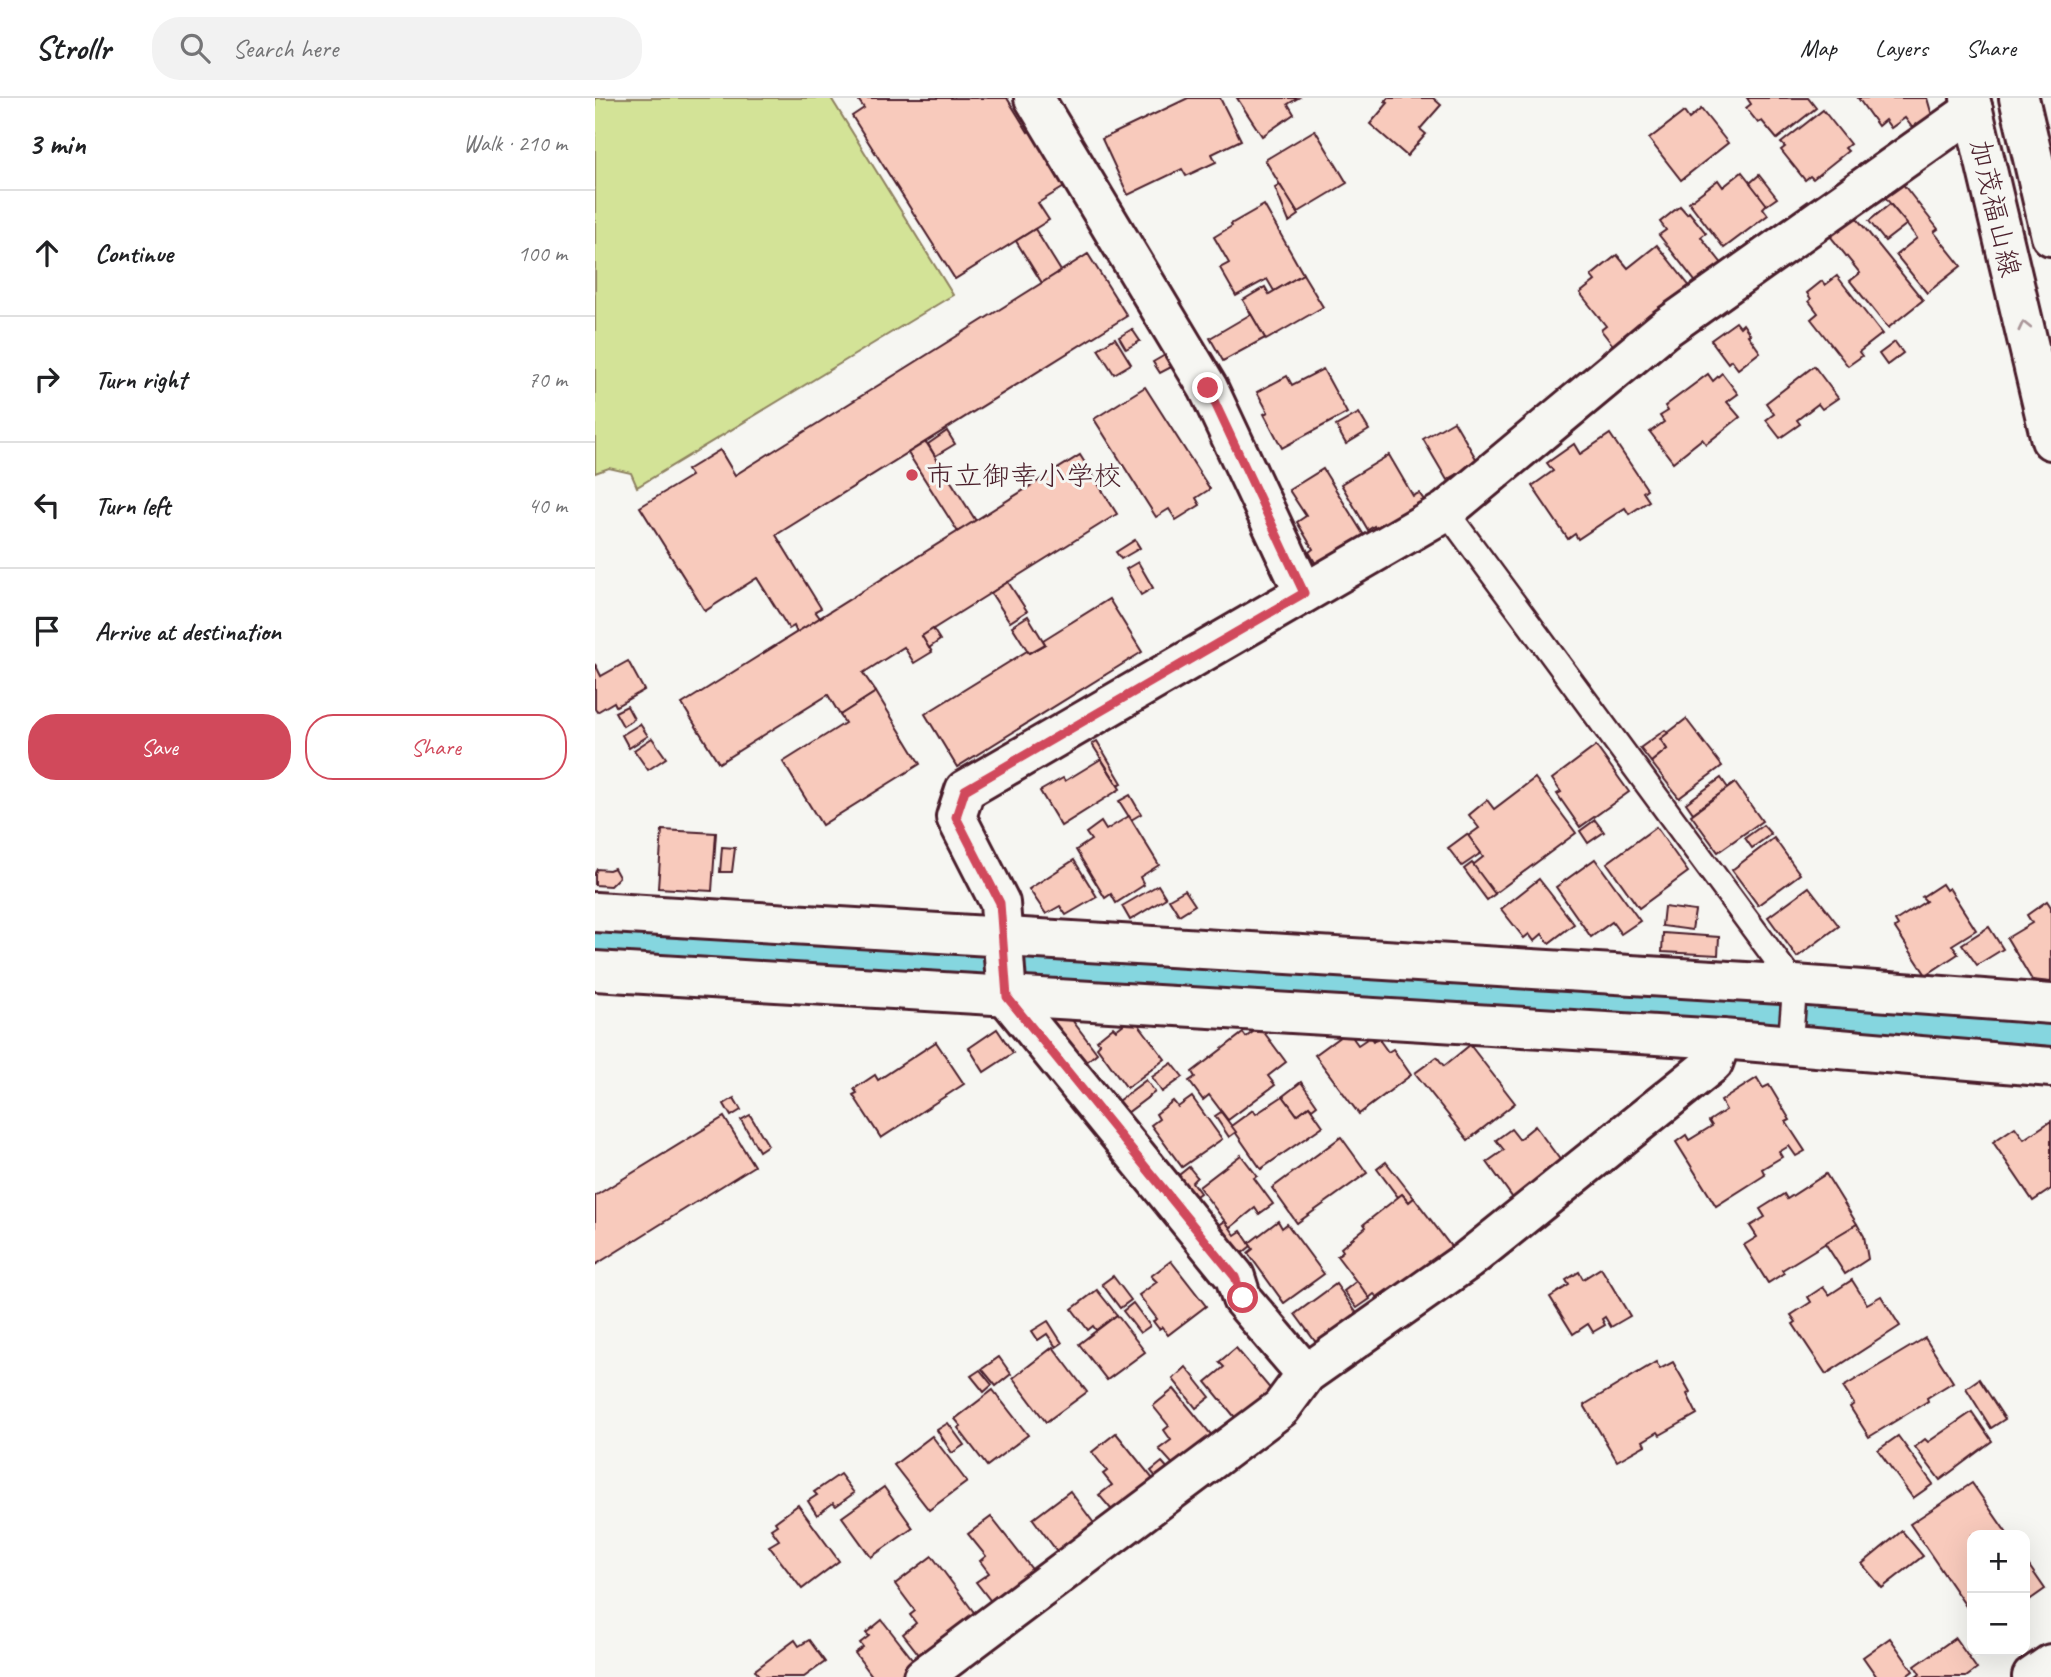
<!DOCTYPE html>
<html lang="en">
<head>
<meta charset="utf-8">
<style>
  :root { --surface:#fff; --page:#f2f2f2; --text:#202124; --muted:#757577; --line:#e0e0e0; --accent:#d1495b }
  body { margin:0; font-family:Caveat,"Klee One",sans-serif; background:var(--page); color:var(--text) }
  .controls { position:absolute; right:21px; bottom:21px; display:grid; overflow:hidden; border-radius:14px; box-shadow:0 7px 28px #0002 }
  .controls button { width:63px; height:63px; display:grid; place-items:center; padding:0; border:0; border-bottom:2px solid var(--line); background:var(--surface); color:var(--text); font:35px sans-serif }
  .stop { position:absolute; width:21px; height:21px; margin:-16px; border:5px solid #d1495b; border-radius:50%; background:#fff }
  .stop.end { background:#d1495b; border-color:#fff; box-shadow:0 2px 7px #0008 }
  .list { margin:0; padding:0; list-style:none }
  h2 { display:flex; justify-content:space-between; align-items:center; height:91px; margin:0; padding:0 28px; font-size:30px }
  h2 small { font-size:23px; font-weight:400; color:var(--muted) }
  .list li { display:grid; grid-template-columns:46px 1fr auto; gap:21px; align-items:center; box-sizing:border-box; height:126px; padding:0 28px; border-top:2px solid var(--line) }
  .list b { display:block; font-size:26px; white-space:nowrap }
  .list em { font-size:23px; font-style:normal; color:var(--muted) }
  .actions { display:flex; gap:14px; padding:21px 28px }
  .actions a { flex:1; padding:16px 0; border:2px solid var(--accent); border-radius:28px; text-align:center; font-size:24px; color:var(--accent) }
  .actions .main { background:var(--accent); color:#fff }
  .icon { flex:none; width:38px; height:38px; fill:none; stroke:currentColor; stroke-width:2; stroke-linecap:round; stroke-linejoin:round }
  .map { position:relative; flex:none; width:1456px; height:1579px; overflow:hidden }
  header { display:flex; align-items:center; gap:42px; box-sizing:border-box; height:98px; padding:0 35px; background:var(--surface); border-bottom:2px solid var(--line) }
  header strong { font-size:33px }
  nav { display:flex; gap:38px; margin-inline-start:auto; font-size:24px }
  .search { width:490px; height:63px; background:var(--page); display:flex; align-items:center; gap:18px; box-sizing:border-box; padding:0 24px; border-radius:28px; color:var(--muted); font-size:26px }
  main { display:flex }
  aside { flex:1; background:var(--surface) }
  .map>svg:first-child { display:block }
  .green { fill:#d3e397; stroke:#8e8161; stroke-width:2 }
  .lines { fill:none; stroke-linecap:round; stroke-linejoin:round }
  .river { stroke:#85d6df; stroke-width:70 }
  .building { fill:#f8cabc; stroke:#4a1f2b; stroke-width:2 }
  .service-casing { stroke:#4a1f2b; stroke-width:28 }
  .minor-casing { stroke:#4a1f2b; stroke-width:44 }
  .secondary-casing { stroke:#4a1f2b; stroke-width:44 }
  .service { stroke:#f6f6f2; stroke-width:23 }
  .minor { stroke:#f6f6f2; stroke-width:38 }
  .secondary { stroke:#f6f6f2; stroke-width:38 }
  .oneway { stroke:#a99598 }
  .route { stroke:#d1495b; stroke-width:9 }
  .poi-dot { fill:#d1495b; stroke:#f6f6f2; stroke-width:2.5 }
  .labels { text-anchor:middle; stroke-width:6; stroke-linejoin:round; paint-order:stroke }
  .street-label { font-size:28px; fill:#4a1f2b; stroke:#f6f6f2 }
  .poi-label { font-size:28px; fill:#4a1f2b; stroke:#f6f6f2; text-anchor:start }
</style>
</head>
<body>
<header>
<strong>Strollr</strong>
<div class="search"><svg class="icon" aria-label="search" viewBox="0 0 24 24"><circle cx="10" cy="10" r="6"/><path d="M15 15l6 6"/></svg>Search here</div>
<nav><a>Map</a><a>Layers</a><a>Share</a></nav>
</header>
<main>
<aside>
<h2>3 min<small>Walk · 210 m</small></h2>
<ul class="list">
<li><svg class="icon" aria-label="ahead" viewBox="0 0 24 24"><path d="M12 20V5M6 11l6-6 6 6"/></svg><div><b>Continue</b></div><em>100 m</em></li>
<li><svg class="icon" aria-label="right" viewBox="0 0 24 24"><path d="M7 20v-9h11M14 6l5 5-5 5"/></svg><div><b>Turn right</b></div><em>70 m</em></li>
<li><svg class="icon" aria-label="left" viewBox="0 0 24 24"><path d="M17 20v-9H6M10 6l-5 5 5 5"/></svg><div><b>Turn left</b></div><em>40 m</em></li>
<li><svg class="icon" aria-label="arrive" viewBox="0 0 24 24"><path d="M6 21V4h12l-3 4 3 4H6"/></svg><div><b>Arrive at destination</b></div></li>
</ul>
<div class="actions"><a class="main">Save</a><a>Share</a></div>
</aside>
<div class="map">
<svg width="1456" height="1579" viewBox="0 0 1456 1579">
  <rect width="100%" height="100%" fill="#f6f6f2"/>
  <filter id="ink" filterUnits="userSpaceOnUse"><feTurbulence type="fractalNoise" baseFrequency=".0143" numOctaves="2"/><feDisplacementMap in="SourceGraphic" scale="14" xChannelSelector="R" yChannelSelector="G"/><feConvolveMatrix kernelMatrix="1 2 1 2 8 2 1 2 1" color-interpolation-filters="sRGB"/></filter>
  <g filter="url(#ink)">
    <polygon class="green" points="0,0 236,0 358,197 42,389 36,375 14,370 0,375"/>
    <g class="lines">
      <polyline class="river" points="0,838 373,861 1456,939"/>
    </g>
    <g class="building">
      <polygon points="262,0 412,0 433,34 441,29 476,85 443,105 454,122 360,181 257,18 269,10"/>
      <polygon points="593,0 625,0 646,42 617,56 621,64 591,78 587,71 533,97 507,41"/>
      <polygon points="642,0 703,0 693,6 699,16 667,38"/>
      <polygon points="793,0 838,0 846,7 825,31 831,36 812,58 775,26 793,5 790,3"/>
      <polygon points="1152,0 1213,0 1221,10 1182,41 1167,23 1163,25 1151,10 1156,6"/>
      <polygon points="1263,0 1332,0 1342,35 1319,32 1310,20 1296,30 1290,22 1283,28"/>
      <polygon points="1106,11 1133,45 1086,82 1054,41 1089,14 1094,21"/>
      <polygon points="1228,12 1255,46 1250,50 1253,53 1218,81 1215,78 1210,82 1186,52 1190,49 1186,45"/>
      <polygon points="720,32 752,85 702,115 670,62"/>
      <polygon points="1147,74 1172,106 1168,110 1173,117 1129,150 1094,104 1123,82 1128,89"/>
      <polygon points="1164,77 1182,100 1172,107 1155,85"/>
      <polygon points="1307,85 1343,131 1339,134 1366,168 1332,195 1301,157 1322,140 1290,99"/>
      <polygon points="685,87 704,117 694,124 680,90"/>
      <polygon points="1295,106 1312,126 1290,143 1274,123"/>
      <polygon points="669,107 708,176 679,193 672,181 641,198 625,170 634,165 619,139 637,128 636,126"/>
      <polygon points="1085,108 1092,116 1094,114 1111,135 1106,139 1132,172 1107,192 1064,137 1071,132 1065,124"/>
      <polygon points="1260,118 1328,202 1293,230 1255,183 1265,175 1235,138"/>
      <polygon points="440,131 466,173 447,185 421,143"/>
      <polygon points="1062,147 1100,195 1024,255 1006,232 1011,228 985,195 1000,183 996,178 1022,157 1033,170"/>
      <polygon points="493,156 532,218 181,437 226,510 220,513 225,520 202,535 199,528 194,531 162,480 110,513 45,409 96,378 92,372 125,352 140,377"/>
      <polygon points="708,176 728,209 671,242 648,202 670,189 674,196"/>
      <polygon points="1242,178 1287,236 1264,254 1267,258 1253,268 1216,221 1223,215 1214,203 1216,201 1212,195 1227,183 1230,187"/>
      <polygon points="656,216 670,240 628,263 615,240"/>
      <polygon points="1141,224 1145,229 1148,226 1155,236 1153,237 1165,254 1143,271 1136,262 1133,265 1116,242"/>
      <polygon points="537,231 545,243 531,251 524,239"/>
      <polygon points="520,240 536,266 519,276 503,251"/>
      <polygon points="1300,244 1308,255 1292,267 1284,256"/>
      <polygon points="577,253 584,265 565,275 558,264"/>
      <polygon points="1219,268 1243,300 1227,311 1223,306 1202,322 1205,326 1185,340 1171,322 1179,316 1171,305"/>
      <polygon points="728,271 752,315 687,350 669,316 673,314 662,294 692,278 697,287"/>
      <polygon points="1127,275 1143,296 1132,304 1145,319 1111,346 1107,341 1078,364 1055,334 1069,324 1065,318 1073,313 1070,308 1113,276 1118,283"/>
      <polygon points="550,289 615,391 601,400 605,407 581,422 574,411 561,419 499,321"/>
      <polygon points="764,315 774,332 751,346 741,328"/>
      <polygon points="859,323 883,364 852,382 828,341"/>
      <polygon points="352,333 360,346 340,358 333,346"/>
      <polygon points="1015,336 1052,391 1048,394 1054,403 1034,416 1030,410 983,441 980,436 973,441 937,388 958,373 952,365 979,346 985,356"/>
      <polygon points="331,344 381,423 363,434 313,355"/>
      <polygon points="485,357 522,416 327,538 337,554 319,565 309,549 268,575 281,594 245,617 233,597 124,665 87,606"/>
      <polygon points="794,357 818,398 824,395 829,402 780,431 779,428 773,432 746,386"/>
      <polygon points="728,371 770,439 722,468 714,454 718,451 702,424 711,418 694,392"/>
      <polygon points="540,442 545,450 526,461 521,454"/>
      <polygon points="543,464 558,490 546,497 531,471"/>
      <polygon points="413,484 432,513 415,524 396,495"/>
      <polygon points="514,501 547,554 362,669 330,616 432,553 434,555 450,546 448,542"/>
      <polygon points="433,518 450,546 434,555 417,528"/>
      <polygon points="338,531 345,542 334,550 327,538"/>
      <polygon points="33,563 49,592 21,608 19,604 2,614 0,611 0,566 6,578"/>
      <polygon points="281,594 325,666 227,727 188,664 250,625 245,617"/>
      <polygon points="32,608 39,621 28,628 20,614"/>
      <polygon points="1091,621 1127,668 1084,700 1056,664 1072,651 1065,641"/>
      <polygon points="45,626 53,638 34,650 27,637"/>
      <polygon points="1070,632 1073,635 1065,641 1072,651 1056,664 1045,650"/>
      <polygon points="57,640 71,660 53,672 39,652"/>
      <polygon points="502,643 527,685 523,687 497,646"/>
      <polygon points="1001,648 1034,694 985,729 962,696 966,694 957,681"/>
      <polygon points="506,661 525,691 466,728 445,693 468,680 470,683"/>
      <polygon points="940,680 981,735 899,796 878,767 888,759 873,738 884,730 874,717 892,702 899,711"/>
      <polygon points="1126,680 1133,690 1098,715 1091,705"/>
      <polygon points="1140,685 1167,723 1123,754 1096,717"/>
      <polygon points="535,697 546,716 536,722 524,703"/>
      <polygon points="534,718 564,767 545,779 549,787 521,805 516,796 510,800 481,752 496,742 491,735 506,724 511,732"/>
      <polygon points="1000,722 1009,734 993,745 985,733"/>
      <polygon points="1168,727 1176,736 1157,750 1150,740"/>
      <polygon points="1061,729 1093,774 1044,810 1012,765"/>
      <polygon points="67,732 121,735 117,793 63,790"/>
      <polygon points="872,736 886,755 867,768 853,750"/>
      <polygon points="1179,740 1205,776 1163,807 1137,772"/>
      <polygon points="127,749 140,750 137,774 125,774"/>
      <polygon points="1000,761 1045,823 1026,836 1017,824 996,839 961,789"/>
      <polygon points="479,762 502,799 471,817 465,808 451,816 434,791"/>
      <polygon points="877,765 900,796 892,802 869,771"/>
      <polygon points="19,770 24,779 15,788 0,787 0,775 2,771 14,772"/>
      <polygon points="944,781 979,826 954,845 947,836 939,843 934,836 929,840 906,811"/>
      <polygon points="1347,786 1351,792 1354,790 1381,832 1357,847 1363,856 1331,877 1300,830 1303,828 1300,823 1331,803 1327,799"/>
      <polygon points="563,787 571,800 535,822 527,808"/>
      <polygon points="1214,789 1244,828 1202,859 1173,819"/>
      <polygon points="590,792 600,807 584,817 574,801"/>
      <polygon points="1452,803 1456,809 1456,884 1437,882 1412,840 1437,825 1432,817"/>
      <polygon points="1069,809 1100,813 1097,832 1067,828"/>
      <polygon points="1394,829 1408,851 1382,867 1367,846"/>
      <polygon points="1068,835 1124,839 1123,857 1067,854"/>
      <polygon points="459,916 474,918 502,955 483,971 447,926"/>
      <polygon points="538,919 570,961 532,990 502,949 505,946 502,942 518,929 521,932"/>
      <polygon points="665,929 691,964 673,978 680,987 633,1022 614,997 608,1002 594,983 600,979 597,974 648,935 651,939"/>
      <polygon points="402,931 418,955 389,974 374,950"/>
      <polygon points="753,933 763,947 775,939 778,943 783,940 793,954 798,951 816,977 764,1016 720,957"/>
      <polygon points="341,944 369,986 286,1040 258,997 262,995 259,991 280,977 283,982"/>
      <polygon points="875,947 920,1005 873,1042 820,975 842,959 849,968"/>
      <polygon points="577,965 588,979 567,994 557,979"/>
      <polygon points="1162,980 1168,990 1174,987 1195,1022 1191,1024 1210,1053 1201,1058 1194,1048 1184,1054 1187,1059 1167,1071 1170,1077 1121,1108 1081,1044 1091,1037 1094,1042 1117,1028 1114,1023 1131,1012 1126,1003"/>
      <polygon points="551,982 560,994 524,1021 515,1009"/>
      <polygon points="706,984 722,1007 717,1011 714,1008 702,1017 688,998"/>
      <polygon points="688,998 702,1017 714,1008 728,1028 666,1071 636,1028 658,1012 661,1016"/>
      <polygon points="597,999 627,1041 587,1069 556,1027 564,1021 561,1016 578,1003 583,1009"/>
      <polygon points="139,1000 146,1012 136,1018 129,1006"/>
      <polygon points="626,1014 641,1034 634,1039 620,1018"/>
      <polygon points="155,1017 173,1047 164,1053 146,1022"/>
      <polygon points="129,1019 159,1068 0,1167 0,1098"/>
      <polygon points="1456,1023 1456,1091 1438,1103 1398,1044 1420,1029 1429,1041"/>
      <polygon points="940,1028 969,1067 920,1103 892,1064 909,1052 901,1042 916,1031 924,1041"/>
      <polygon points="746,1039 772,1075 702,1125 677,1090"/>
      <polygon points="646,1057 662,1078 659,1080 678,1106 664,1116 660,1110 635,1130 604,1089"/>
      <polygon points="791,1064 819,1100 814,1104 807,1096 803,1099 782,1071"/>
      <polygon points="594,1069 602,1079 597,1084 605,1095 590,1106 574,1085"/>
      <polygon points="1231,1076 1262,1126 1187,1172 1189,1175 1173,1185 1149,1147 1162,1139 1155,1128 1170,1119 1165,1111 1189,1096 1192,1101"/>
      <polygon points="807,1096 814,1104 819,1100 857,1150 800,1203 792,1192 782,1199 779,1196 774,1200 742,1158 748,1153 746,1150 771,1129 769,1126"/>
      <polygon points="630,1123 640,1137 646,1133 656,1148 636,1164 613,1135"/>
      <polygon points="683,1123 687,1130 692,1126 729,1176 689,1205 653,1155 658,1151 654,1145"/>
      <polygon points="1262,1126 1269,1138 1273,1161 1250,1176 1230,1145"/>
      <polygon points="576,1163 611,1208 573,1237 567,1229 564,1231 558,1223 562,1221 544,1197 562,1184 556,1178"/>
      <polygon points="1006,1170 1035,1218 1016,1229 1010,1219 1007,1221 1010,1227 998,1234 993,1226 978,1236 955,1199 974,1187 971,1182 984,1174 988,1181"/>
      <polygon points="518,1178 536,1202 525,1210 507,1186"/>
      <polygon points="1257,1182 1272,1206 1286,1198 1305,1228 1231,1276 1198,1226 1201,1224 1196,1217 1216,1204 1213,1199 1228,1189 1234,1197"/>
      <polygon points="762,1183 775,1201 762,1210 749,1193"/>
      <polygon points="741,1186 768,1224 728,1254 700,1216"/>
      <polygon points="502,1192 522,1217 501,1232 498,1228 493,1232 477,1211"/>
      <polygon points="538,1205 555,1228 545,1235 528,1213"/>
      <polygon points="522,1217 550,1254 512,1282 484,1246"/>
      <polygon points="453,1223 467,1245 461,1249 452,1236 443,1242 437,1233"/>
      <polygon points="1330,1240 1358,1284 1332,1300 1333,1303 1274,1339 1255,1309 1259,1306 1248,1289"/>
      <polygon points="458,1249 492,1294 451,1324 418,1280"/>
      <polygon points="641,1250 678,1294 643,1323 611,1284 629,1269 624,1264"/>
      <polygon points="404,1259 416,1276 401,1288 387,1271"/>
      <polygon points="1061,1264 1065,1271 1078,1264 1095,1294 1092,1296 1102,1316 1065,1337 1063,1334 1048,1343 1050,1347 1022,1363 989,1307"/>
      <polygon points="591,1269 615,1299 601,1310 578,1281"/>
      <polygon points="385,1272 397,1287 389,1294 376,1278"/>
      <polygon points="1384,1281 1410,1321 1396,1330 1371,1290"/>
      <polygon points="579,1291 619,1340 581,1370 564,1351 576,1342 569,1332 574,1328 558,1308"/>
      <polygon points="398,1292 433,1337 392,1368 363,1330 366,1328 360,1321"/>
      <polygon points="1377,1314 1397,1343 1345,1382 1320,1349 1330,1341 1333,1344"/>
      <polygon points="353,1325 369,1347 357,1355 342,1332"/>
      <polygon points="521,1335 562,1386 522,1418 504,1397 517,1387 508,1376 512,1373 497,1354"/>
      <polygon points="337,1338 372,1384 334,1412 299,1367"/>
      <polygon points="1303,1338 1338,1386 1318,1400 1283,1352"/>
      <polygon points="567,1364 577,1375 565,1384 556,1373"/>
      <polygon points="245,1376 259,1395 241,1408 238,1405 222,1417 213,1403 222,1397 219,1394"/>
      <polygon points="1377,1385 1413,1437 1377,1437 1377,1517 1315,1426"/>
      <polygon points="289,1389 318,1430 276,1459 247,1419"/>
      <polygon points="475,1393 504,1432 467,1460 438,1421"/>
      <polygon points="203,1407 244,1463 207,1491 174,1448 184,1442 176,1431 182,1427 180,1424"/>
      <polygon points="396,1419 443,1479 402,1511 381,1484 394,1475 385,1463 391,1458 373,1436"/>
      <polygon points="1307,1433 1328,1458 1287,1490 1267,1466"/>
      <polygon points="337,1458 384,1521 329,1563 308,1536 321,1525 315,1517 320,1513 300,1486"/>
      <polygon points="1430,1462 1450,1491 1430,1505"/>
      <polygon points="287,1522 322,1567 306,1579 278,1579 260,1555 268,1549 265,1545 274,1538 271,1535"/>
      <polygon points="1295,1540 1318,1573 1310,1579 1282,1579 1268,1559"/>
      <polygon points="1360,1540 1382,1571 1371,1579 1321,1579 1325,1576 1320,1568"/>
      <polygon points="200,1542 204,1548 214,1542 230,1564 209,1579 165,1579 160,1572"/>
    </g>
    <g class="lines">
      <g class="service-casing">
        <polyline id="service" points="851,413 1200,887 1195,947"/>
      </g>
      <g class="minor-casing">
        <g id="minor">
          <polyline points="439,0 613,290 709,495"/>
          <polyline points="0,814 1200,887 1456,906"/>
          <polyline points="0,873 1127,941 1456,969"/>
          <polyline points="711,1276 647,1201 640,1179 412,899 405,805 361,719 370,692 851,413 1068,232 1378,12"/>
          <polyline points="328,1579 686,1310 711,1276 873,1162 1118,965 1127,941"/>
          <polyline points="1437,1579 1456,1566"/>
        </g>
      </g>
      <g class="secondary-casing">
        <g id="secondary">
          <polyline points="1375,0 1456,342"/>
          <polyline points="1424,0 1456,138"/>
        </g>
      </g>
      <use href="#service" class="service"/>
      <use href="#minor" class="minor"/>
      <use href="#secondary" class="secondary"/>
    </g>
    <defs><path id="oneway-chevron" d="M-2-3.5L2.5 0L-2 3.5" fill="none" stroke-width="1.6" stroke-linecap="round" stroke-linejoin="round" transform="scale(1.75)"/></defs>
    <use class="oneway" href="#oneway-chevron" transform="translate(1429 228) rotate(-103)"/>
  </g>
  <g class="lines" filter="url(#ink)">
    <polyline class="route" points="613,290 709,495 370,692 361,719 405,805 412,899 640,1179 648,1200"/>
  </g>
  <circle class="poi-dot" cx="317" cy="377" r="7"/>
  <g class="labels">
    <g class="street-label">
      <text transform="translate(1401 110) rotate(77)" y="10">加茂福山線</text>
    </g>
    <g class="poi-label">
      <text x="331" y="387">市立御幸小学校</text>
    </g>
  </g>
</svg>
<div class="controls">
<button>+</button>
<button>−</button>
</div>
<div class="stop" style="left:648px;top:1200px"></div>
<div class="stop end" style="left:613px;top:290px"></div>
</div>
</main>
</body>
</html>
